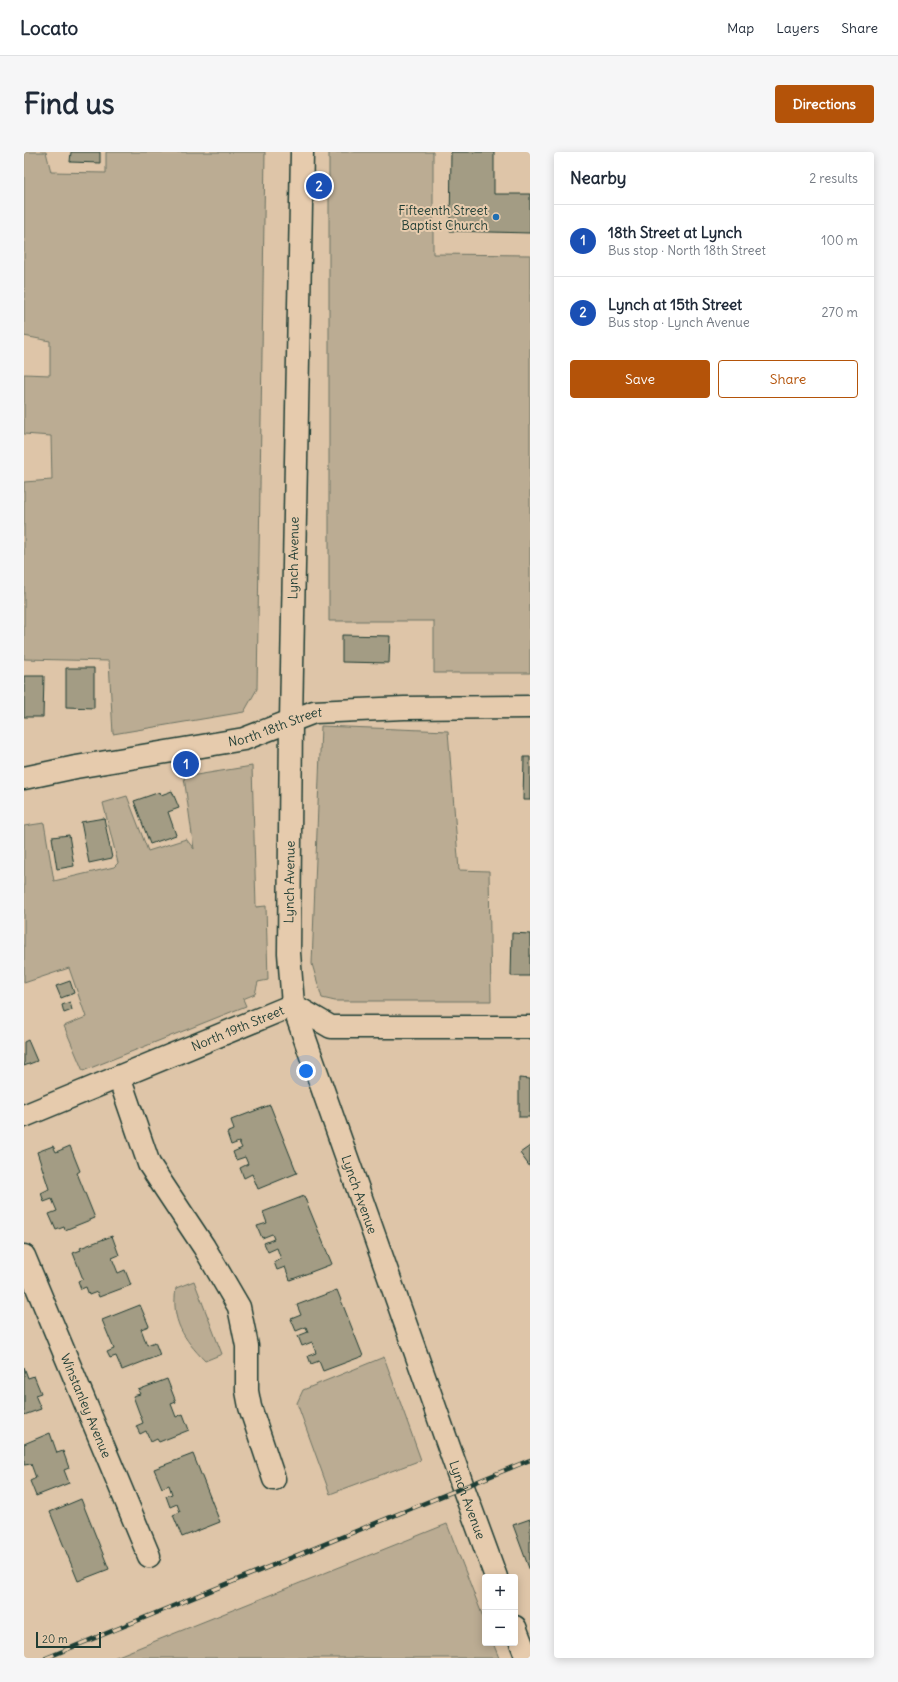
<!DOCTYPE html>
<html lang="en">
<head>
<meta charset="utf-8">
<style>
  :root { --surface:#fff; --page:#f6f6f7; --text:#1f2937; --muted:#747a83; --line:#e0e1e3; --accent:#b45309 }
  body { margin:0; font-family:Delius,sans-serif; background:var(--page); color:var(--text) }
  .controls { position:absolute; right:12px; bottom:12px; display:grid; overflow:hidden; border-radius:4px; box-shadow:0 2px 10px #0003 }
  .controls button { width:36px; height:36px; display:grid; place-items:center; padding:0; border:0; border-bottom:1px solid var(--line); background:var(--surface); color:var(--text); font:20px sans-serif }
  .scale { position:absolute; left:12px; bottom:10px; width:65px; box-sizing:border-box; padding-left:4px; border:2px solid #1f3d34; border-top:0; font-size:11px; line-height:14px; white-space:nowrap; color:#1f3d34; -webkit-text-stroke:3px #e6cbad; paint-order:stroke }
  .you { position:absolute; left:282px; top:919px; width:14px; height:14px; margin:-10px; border:3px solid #fff; border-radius:50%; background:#1a73e8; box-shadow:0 0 0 6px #1a73e833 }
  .badge { display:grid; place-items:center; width:26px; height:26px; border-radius:50%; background:var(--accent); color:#fff; font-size:13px; font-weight:700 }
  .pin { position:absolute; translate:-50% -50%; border:2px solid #fff; box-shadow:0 1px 4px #0006 }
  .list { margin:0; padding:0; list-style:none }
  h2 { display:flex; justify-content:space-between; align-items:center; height:52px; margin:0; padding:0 16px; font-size:17px }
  h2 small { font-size:13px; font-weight:400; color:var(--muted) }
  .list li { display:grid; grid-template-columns:26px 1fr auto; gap:12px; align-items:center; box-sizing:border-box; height:72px; padding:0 16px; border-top:1px solid var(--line) }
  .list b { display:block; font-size:15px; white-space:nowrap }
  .list p { margin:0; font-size:13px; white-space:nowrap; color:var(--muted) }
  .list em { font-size:13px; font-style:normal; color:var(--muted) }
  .actions { display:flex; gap:8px; padding:12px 16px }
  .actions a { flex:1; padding:9px 0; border:1px solid var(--accent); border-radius:4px; text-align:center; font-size:14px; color:var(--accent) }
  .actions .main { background:var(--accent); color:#fff }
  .map { position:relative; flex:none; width:506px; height:1506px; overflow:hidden; border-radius:4px }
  header { display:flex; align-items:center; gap:24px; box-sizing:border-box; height:56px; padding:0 20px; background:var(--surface); border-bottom:1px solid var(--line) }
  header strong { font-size:19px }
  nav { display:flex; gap:22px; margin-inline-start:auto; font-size:14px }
  .intro { display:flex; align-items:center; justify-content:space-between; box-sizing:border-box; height:96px; padding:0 24px }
  h1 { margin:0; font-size:28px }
  .button { padding:10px 18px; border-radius:4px; background:var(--accent); color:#fff; font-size:14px; font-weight:700 }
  main { display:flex; gap:24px; padding:0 24px }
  aside { flex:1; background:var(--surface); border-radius:4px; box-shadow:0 2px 10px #0003 }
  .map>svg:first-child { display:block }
  .green { fill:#bbac93; stroke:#6d7464 }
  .building { fill:#a39c84; stroke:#1f3d34 }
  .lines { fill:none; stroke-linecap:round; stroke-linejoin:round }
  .minor-casing { stroke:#1f3d34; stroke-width:25 }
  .minor { stroke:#e6cbad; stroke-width:22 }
  .rail-casing { stroke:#1f3d34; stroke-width:4.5 }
  .rail { stroke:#e6cbad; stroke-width:3; stroke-dasharray:9; stroke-linecap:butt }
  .poi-dot { fill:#1f6fb2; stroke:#e6cbad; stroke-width:1.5 }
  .labels { text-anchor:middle; stroke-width:4; stroke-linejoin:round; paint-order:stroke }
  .poi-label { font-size:13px; fill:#1f3d34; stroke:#e6cbad; text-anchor:end }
  .street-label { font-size:13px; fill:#1f3d34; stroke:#e6cbad }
</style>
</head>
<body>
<header>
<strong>Locato</strong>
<nav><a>Map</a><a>Layers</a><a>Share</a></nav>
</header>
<div class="intro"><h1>Find us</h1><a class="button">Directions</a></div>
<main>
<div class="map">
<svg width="506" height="1506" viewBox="0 0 506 1506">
  <rect width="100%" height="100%" fill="#dec5a8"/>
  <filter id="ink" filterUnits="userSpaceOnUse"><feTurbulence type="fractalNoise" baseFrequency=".025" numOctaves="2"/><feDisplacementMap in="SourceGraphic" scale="8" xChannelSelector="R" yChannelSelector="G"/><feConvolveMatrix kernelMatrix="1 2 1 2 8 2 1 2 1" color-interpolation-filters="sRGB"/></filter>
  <g filter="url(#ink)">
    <g class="green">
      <polygon points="0,0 22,0 27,20 82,21 82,0 241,0 233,537 220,560 89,582 85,509 0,507 0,330 28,328 27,284 0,282 0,222 26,223 26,189 0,184"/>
      <polygon points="305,0 409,0 409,102 506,103 506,521 410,521 410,469 305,469"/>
      <polygon points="297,574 424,579 435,718 465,719 467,849 311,849 298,846 288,812"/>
      <polygon points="228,614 232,755 242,754 244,828 234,830 231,842 219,847 222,854 59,919 40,874 62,865 45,816 0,831 0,674 20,671 30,729 90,715 94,711 79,651 103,644 124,699 162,687 170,697 160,625"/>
      <path d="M170,1129L198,1202L181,1209C159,1186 147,1169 152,1136Z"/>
      <polygon points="360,1205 397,1308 306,1342 273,1251 279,1238"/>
      <polygon points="423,1372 461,1470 461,1491 469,1491 475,1506 89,1506"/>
    </g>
    <g class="building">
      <polygon points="47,0 76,0 76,11 46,10"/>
      <polygon points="427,0 470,0 470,42 506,42 506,81 426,79"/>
      <polygon points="318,483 366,484 365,511 318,510"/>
      <polygon points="42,516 70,516 70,556 42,555"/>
      <polygon points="0,524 20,524 19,565 0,565"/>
      <polygon points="500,605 506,605 506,648 499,648"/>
      <polygon points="148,639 155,656 144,660 152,683 126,692 110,649 136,640 137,643"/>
      <polygon points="80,666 88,706 65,711 57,670"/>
      <polygon points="45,683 50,714 33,717 28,685"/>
      <polygon points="488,781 506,782 506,824 487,824"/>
      <polygon points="46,829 50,841 37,846 32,834"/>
      <polygon points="46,850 48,858 40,861 38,853"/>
      <polygon points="4,888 13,909 0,914 0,890"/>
      <polygon points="495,926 506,927 506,965 495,965"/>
      <polygon points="246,953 273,1021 234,1037 228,1022 220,1026 216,1016 224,1012 221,1005 212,1008 209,1000 218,996 215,990 207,993 203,981 210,978 207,968"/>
      <polygon points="29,994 32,1000 46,994 56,1019 53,1021 71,1066 41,1078 40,1075 32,1078 25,1062 33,1059 28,1047 20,1050 17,1041 25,1037 13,1000"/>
      <polygon points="506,994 506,1015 496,1001"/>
      <polygon points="280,1044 308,1112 266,1128 261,1115 253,1118 250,1110 257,1107 253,1096 244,1100 240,1091 250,1087 248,1082 238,1086 233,1074 243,1071 239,1060"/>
      <polygon points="88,1084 95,1103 88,1106 94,1121 101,1118 107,1133 75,1145 73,1140 65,1143 62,1135 57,1137 54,1129 59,1127 49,1101 57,1098 56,1096"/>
      <polygon points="313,1138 339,1204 299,1219 295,1209 287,1212 284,1204 292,1201 288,1190 278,1194 274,1184 284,1180 282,1175 272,1179 267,1167 277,1163 273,1153"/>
      <polygon points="116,1153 125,1174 117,1177 123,1193 131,1190 136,1203 98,1218 92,1204 86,1206 83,1200 90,1197 78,1168"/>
      <polygon points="0,1215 4,1226 10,1224 17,1241 11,1243 17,1257 0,1263"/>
      <polygon points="143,1227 152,1250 147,1252 152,1265 159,1262 165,1278 135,1290 133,1287 127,1290 122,1279 116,1282 112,1274 119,1271 109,1244 116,1242 114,1238"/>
      <polygon points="26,1281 33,1301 39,1299 45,1316 40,1318 45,1331 12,1344 6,1329 12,1326 7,1312 0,1313 0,1292"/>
      <polygon points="169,1302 196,1370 158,1385 149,1363 156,1360 153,1352 146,1355 142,1344 148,1342 145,1333 138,1336 130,1317"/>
      <polygon points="57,1347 85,1417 54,1429 26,1360"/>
      <polygon points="506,1367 506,1419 489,1373"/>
    </g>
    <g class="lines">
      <g class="minor-casing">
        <g id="minor">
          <path id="s1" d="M278,0L267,568L265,801L269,853L439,1335L472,1425"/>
          <path id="s2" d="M0,626L52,615L220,587L290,560L380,556L506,555"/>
          <polyline points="95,925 125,1012 180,1095 215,1155 223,1194 223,1239 226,1255 250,1327"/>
          <path id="s3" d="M0,964L269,853L307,875H506"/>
          <path id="s4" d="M0,1104L125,1404"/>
          <polyline points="491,1475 503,1506"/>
        </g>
      </g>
      <use href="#minor" class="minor"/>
      <g class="rail-casing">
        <polyline id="rail" points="22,1506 506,1308"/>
      </g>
      <use href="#rail" class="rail"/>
    </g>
  </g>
  <circle class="poi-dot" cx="472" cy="65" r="4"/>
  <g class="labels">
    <g class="poi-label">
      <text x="464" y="63">Fifteenth Street<tspan x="464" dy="15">Baptist Church</tspan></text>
    </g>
    <g class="street-label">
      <text transform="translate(269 406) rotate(-89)" y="5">Lynch Avenue</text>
      <text dy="5" stroke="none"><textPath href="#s2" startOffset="257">North 18th Street</textPath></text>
      <text transform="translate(265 730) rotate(-89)" y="5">Lynch Avenue</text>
      <text dy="5" stroke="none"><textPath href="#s3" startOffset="231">North 19th Street</textPath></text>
      <text dy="5" stroke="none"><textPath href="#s1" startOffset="1054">Lynch Avenue</textPath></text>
      <text dy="5" stroke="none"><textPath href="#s4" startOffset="162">Winstanley Avenue</textPath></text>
      <text dy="5" stroke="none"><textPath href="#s1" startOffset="1378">Lynch Avenue</textPath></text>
    </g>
  </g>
</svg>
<div class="controls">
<button>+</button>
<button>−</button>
</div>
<div class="scale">20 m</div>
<div class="you"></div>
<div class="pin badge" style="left:162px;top:612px;background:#1a4fb4">1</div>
<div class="pin badge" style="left:295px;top:34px;background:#1a4fb4">2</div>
</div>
<aside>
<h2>Nearby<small>2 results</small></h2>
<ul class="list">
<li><span class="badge" style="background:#1a4fb4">1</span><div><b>18th Street at Lynch</b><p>Bus stop · North 18th Street</p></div><em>100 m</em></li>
<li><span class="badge" style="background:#1a4fb4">2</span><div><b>Lynch at 15th Street</b><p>Bus stop · Lynch Avenue</p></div><em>270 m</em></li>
</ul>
<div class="actions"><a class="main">Save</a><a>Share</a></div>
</aside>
</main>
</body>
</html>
